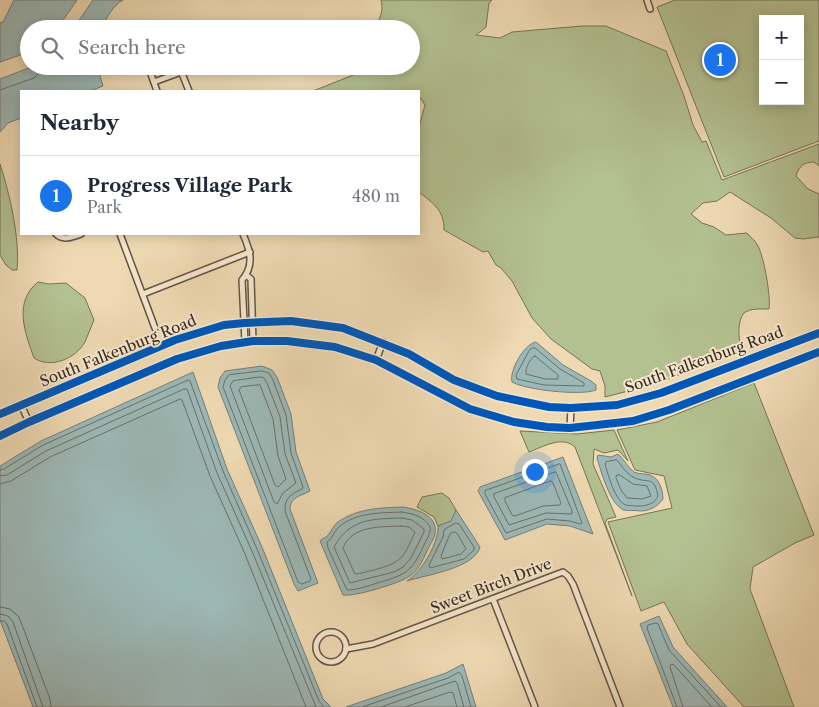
<!DOCTYPE html>
<html lang="en">
<head>
<meta charset="utf-8">
<style>
  :root { --surface:#fff; --page:#f2f2f3; --text:#1f2937; --muted:#747a83; --line:#e0e1e3; --accent:#1a73e8 }
  body { margin:0; font-family:"Libre Caslon Text",serif; background:var(--page); color:var(--text) }
  .controls { position:absolute; right:15px; top:15px; display:grid; overflow:hidden; border-radius:0px; box-shadow:0 2px 12px #0003 }
  .controls button { width:45px; height:45px; display:grid; place-items:center; padding:0; border:0; border-bottom:1px solid var(--line); background:var(--surface); color:var(--text); font:25px sans-serif }
  .you { position:absolute; left:534px; top:471px; width:18px; height:18px; margin:-12px; border:4px solid #fff; border-radius:50%; background:#1a73e8; box-shadow:0 0 0 8px #1a73e833 }
  .badge { display:grid; place-items:center; width:32px; height:32px; border-radius:50%; background:var(--accent); color:#fff; font-size:16px; font-weight:700 }
  .pin { position:absolute; translate:-50% -50%; border:2px solid #fff; box-shadow:0 1px 5px #0006 }
  .list { margin:0; padding:0; list-style:none }
  h2 { display:flex; justify-content:space-between; align-items:center; height:65px; margin:0; padding:0 20px; font-size:21px }
  h2 small { font-size:16px; font-weight:400; color:var(--muted) }
  .list li { display:grid; grid-template-columns:32px 1fr auto; gap:15px; align-items:center; box-sizing:border-box; height:80px; padding:0 20px; border-top:1px solid var(--line) }
  .list b { display:block; font-size:19px; white-space:nowrap }
  .list p { margin:0; font-size:16px; white-space:nowrap; color:var(--muted) }
  .list em { font-size:16px; font-style:normal; color:var(--muted) }
  .icon { flex:none; width:28px; height:28px; fill:none; stroke:currentColor; stroke-width:2; stroke-linecap:round; stroke-linejoin:round }
  .map { position:relative; flex:none; width:819px; height:707px; overflow:hidden }
  .search { position:absolute; background:var(--surface); box-shadow:0 2px 12px #0003; left:20px; top:20px; width:400px; height:55px; display:flex; align-items:center; gap:12px; box-sizing:border-box; padding:0 18px; border-radius:28px; color:var(--muted); font-size:19px }
  .panel { position:absolute; background:var(--surface); box-shadow:0 2px 12px #0003; left:20px; top:90px; width:400px; height:145px; border-radius:0px }
  .map>svg:first-child { display:block }
  .green { fill:#b3c090; stroke:#767458; fill-rule:evenodd }
  .water { fill:#9cb8b6; stroke:#747f7a }
  .lines { fill:none; stroke-linecap:round; stroke-linejoin:round }
  .shore { stroke:#6a706a; stroke-width:1 }
  .street-casing { stroke:#654; stroke-width:8 }
  .secondary-casing { stroke:#39291f; stroke-width:9 }
  .street { stroke:#f4e6cd; stroke-width:5 }
  .secondary { stroke:#f4e6cd; stroke-width:7 }
  .cycleway-casing { stroke:#f4e6cd; stroke-width:11 }
  .cycleway { stroke:#0057b8; stroke-width:8 }
  .labels { text-anchor:middle; stroke-width:4; stroke-linejoin:round; paint-order:stroke }
  .street-label { font-size:15px; fill:#39291f; stroke:#f4e6cd }
</style>
</head>
<body>
<div class="map">
<svg width="819" height="707" viewBox="0 0 819 707">
  <rect width="100%" height="100%" fill="#eed9b2"/>
  <filter id="stains"><feTurbulence type="fractalNoise" baseFrequency=".004" numOctaves="4"/><feColorMatrix values="0 0 0 0 .2 0 0 0 0 .09 0 0 0 0 .02 0 0 0 .5 -.17"/></filter>
  <radialGradient id="worn" r=".72"><stop offset=".6" stop-color="#630" stop-opacity="0"/><stop offset="1" stop-color="#630" stop-opacity=".3"/></radialGradient>
  <g class="green">
    <path d="M381,0H492L489,3L486,27L476,35L500,38L512,32L582,26H606L666,51L684,96L693,125L702,142L706,141L722,180L819,144V166L814,162C804,162 799,166 796,176L808,189L819,194V237L803,239L795,238L771,218L730,192L717,201L703,203L691,214L702,223L714,227L726,235L747,233C750,237 756,241 758,246C764,257 771,297 769,309C762,309 750,308 744,313C737,321 738,340 742,349L659,383L605,397V386L600,371L592,369L551,339L532,318L512,281L501,268L496,265L488,251L483,252L444,230C444,210 434,204 419,192V127L425,105L419,96V91H313L376,66H411V29H372C380,21 384,11 381,0Z"/>
    <path d="M675,0H819V141L724,177L657,7ZM763,19H800V101H763Z"/>
    <path d="M0,164C10,195 20,238 17,270H12L6,265L0,255Z"/>
    <path d="M38,282L49,284L66,283L85,298L94,320C91,327 88,335 85,342C75,359 51,369 34,358C25,333 13,302 38,282Z"/>
    <polygon points="754,383 814,535 795,543 753,567 750,589 794,707 744,707 687,644 664,602 641,611 608,522 672,508 664,476 635,470 617,430 657,422"/>
    <path d="M614,430L628,461L618,450L604,453L594,449L593,464L616,517L607,519L605,523L632,596L575,447C562,435 543,447 529,452L520,431L577,434Z"/>
    <polygon points="442,493 449,498 456,510 452,521 438,526 434,517 417,507 422,497"/>
  </g>
  <g class="water">
    <polygon points="14,0 77,0 57,29 29,29 29,52 0,62 0,23 3,22"/>
    <path d="M93,0H123C113,5 106,19 101,29H73Z"/>
    <polygon points="34,66 97,66 103,86 90,91 21,91 21,118 8,123 0,132 0,79"/>
    <path d="M536,342L563,365L591,381L596,385V390C581,396 526,390 512,382C509,371 524,344 536,342Z"/>
    <path d="M262,366L272,370L277,377L291,414L296,452L310,491C301,496 290,497 290,509L318,583L298,591L294,584L218,387L220,378L225,371Z"/>
    <polygon points="193,372 227,469 262,547 323,699 331,707 33,707 0,620 0,466 41,441"/>
    <path d="M618,454C625,460 627,467 634,472C640,475 645,473 650,475C659,478 663,490 663,499C657,507 650,511 640,511C635,510 628,511 624,510C610,505 601,471 597,458L598,455L611,457Z"/>
    <polygon points="563,457 593,534 570,526 547,524 505,540 478,491 480,487"/>
    <path d="M403,507C416,509 438,515 435,533C435,538 431,542 429,547C424,557 420,569 410,576C401,583 354,597 343,595L320,541C321,539 324,538 326,537C331,533 333,525 338,522C358,508 380,508 403,507Z"/>
    <path d="M456,510L480,547C475,568 426,575 407,581C422,572 439,542 438,526L451,521Z"/>
    <polygon points="659,616 673,647 727,707 673,707 640,624"/>
    <polygon points="463,664 476,707 346,707 446,673"/>
  </g>
  <g class="lines">
    <g class="shore">
      <polyline points="0,90 34,78 39,73 40,66"/>
      <polygon points="532,348 535,348 560,369 584,383 584,386 544,385 517,379 516,375 529,351"/>
      <path d="M535,356L558,375V379H545L526,374C525,369 530,358 535,356Z"/>
      <path d="M262,371L269,373L273,380L286,415L291,453L303,487L302,489C291,494 284,498 285,511L311,579L310,581L302,584L298,582L223,387L225,380L229,375Z"/>
      <polygon points="261,377 264,378 267,383 280,417 285,454 296,483 283,493 277,504 274,502 230,386 233,381"/>
      <polygon points="260,385 273,419 278,456 286,479 278,487 275,485 239,390 241,387"/>
      <path d="M617,460C623,467 626,474 635,478C649,484 654,475 658,496C655,503 649,505 642,506C637,506 630,506 626,505C615,502 608,474 605,464L606,462Z"/>
      <polygon points="560,464 582,523 580,524 570,521 547,519 506,533 485,494 485,491"/>
      <polyline points="0,470 4,469 43,445 188,380 190,381 223,471 257,549 319,701 324,707"/>
      <polygon points="556,472 572,511 572,514 546,513 509,525 494,497 494,494"/>
      <polygon points="617,475 620,475 633,484 647,486 651,496 642,499 627,498 621,490 616,478"/>
      <polyline points="0,476 7,475 46,451 184,389 187,389 217,473 252,551 316,707"/>
      <polygon points="551,481 553,483 561,503 560,505 543,506 515,516 512,515 505,501 505,498"/>
      <polyline points="0,484 11,481 50,457 180,399 182,400 210,476 245,554 306,707"/>
      <path d="M402,512C413,514 424,516 430,527C431,534 427,538 424,545C411,575 403,575 374,584C365,587 356,590 347,590L328,548L327,542C333,538 334,531 339,527C356,512 381,513 402,512Z"/>
      <path d="M402,518L412,520L424,529V532L411,558L403,567L394,572L350,583L334,547C350,518 373,519 402,518Z"/>
      <polygon points="456,523 459,524 474,547 474,550 464,559 430,568 429,565 443,537 444,530"/>
      <path d="M401,526L409,527L415,532C403,558 403,562 374,570C367,571 361,574 355,574L343,548C352,525 381,527 401,526Z"/>
      <polygon points="454,532 457,533 466,549 461,554 442,559 441,556 450,534"/>
      <polyline points="0,607 10,609 19,617 50,699 51,707"/>
      <polyline points="0,614 8,616 13,622 43,707"/>
      <polyline points="0,621 4,621 7,624 37,707"/>
      <polyline points="362,707 448,678 459,672 462,676 471,707"/>
      <polyline points="381,707 455,681 457,683 464,707"/>
      <polyline points="405,707 450,692 453,693 457,707"/>
      <polyline points="677,707 647,628 648,625 655,623 658,624 669,650 721,707"/>
      <polyline points="683,707 670,667 671,664 674,665 712,707"/>
    </g>
    <g class="street-casing">
      <g id="street">
        <polyline points="647,0 650,9"/>
        <polyline points="148,66 157,91"/>
        <polyline points="179,66 189,91"/>
        <polyline points="154,82 181,72"/>
        <path d="M56,234C63,241 73,237 81,234"/>
        <polyline points="120,234 155,328"/>
        <path d="M243,234C250,250 255,265 242,280L245,342"/>
        <polyline points="246,275 251,279 253,341"/>
        <polyline points="143,294 250,252"/>
        <polyline points="376,360 383,342"/>
        <polyline points="21,405 29,422"/>
        <polyline points="570,428 571,408"/>
        <polyline points="493,599 535,707"/>
        <circle cx="331" cy="647" r="15"/>
        <polyline points="346,649 373,644 563,572 568,576 573,584 620,707"/>
      </g>
    </g>
    <g class="secondary-casing">
      <g id="secondary">
        <polyline points="0,414 175,340 224,325 244,323 291,321 343,328 409,354 454,380 497,396 549,407 571,408 617,405 661,393 819,333"/>
        <polyline points="0,436 29,422 177,359 221,346 253,341 287,341 335,347 376,360 470,409 514,422 547,427 570,428 633,421 669,410 819,352"/>
      </g>
    </g>
    <use href="#street" class="street"/>
    <use href="#secondary" class="secondary"/>
    <g class="cycleway-casing">
      <g id="cycleway">
        <polyline points="0,414 175,340 224,325 244,323 291,321 343,328 409,354 454,380 497,396 549,407 571,408 617,405 661,393 819,333"/>
        <polyline points="0,436 29,422 177,359 221,346 253,341 287,341 335,347 376,360 470,409 514,422 547,427 570,428 633,421 669,410 819,352"/>
      </g>
    </g>
    <use href="#cycleway" class="cycleway"/>
  </g>
  <g class="labels">
    <g class="street-label">
      <text transform="translate(118 351) rotate(-22)" y="5">South Falkenburg Road</text>
      <text transform="translate(704 360) rotate(-20)" y="5">South Falkenburg Road</text>
      <text transform="translate(491 586) rotate(-21)" y="5">Sweet Birch Drive</text>
    </g>
  </g>
  <rect width="100%" height="100%" filter="url(#stains)"/>
  <rect width="100%" height="100%" fill="url(#worn)"/>
</svg>
<div class="controls">
<button>+</button>
<button>−</button>
</div>
<div class="you"></div>
<div class="pin badge" style="left:720px;top:60px">1</div>
<div class="search"><svg class="icon" aria-label="search" viewBox="0 0 24 24"><circle cx="10" cy="10" r="6"/><path d="M15 15l6 6"/></svg>Search here</div>
<section class="panel">
<h2>Nearby<small></small></h2>
<ul class="list">
<li><span class="badge">1</span><div><b>Progress Village Park</b><p>Park</p></div><em>480 m</em></li>
</ul>
</section>
</div>
</body>
</html>
